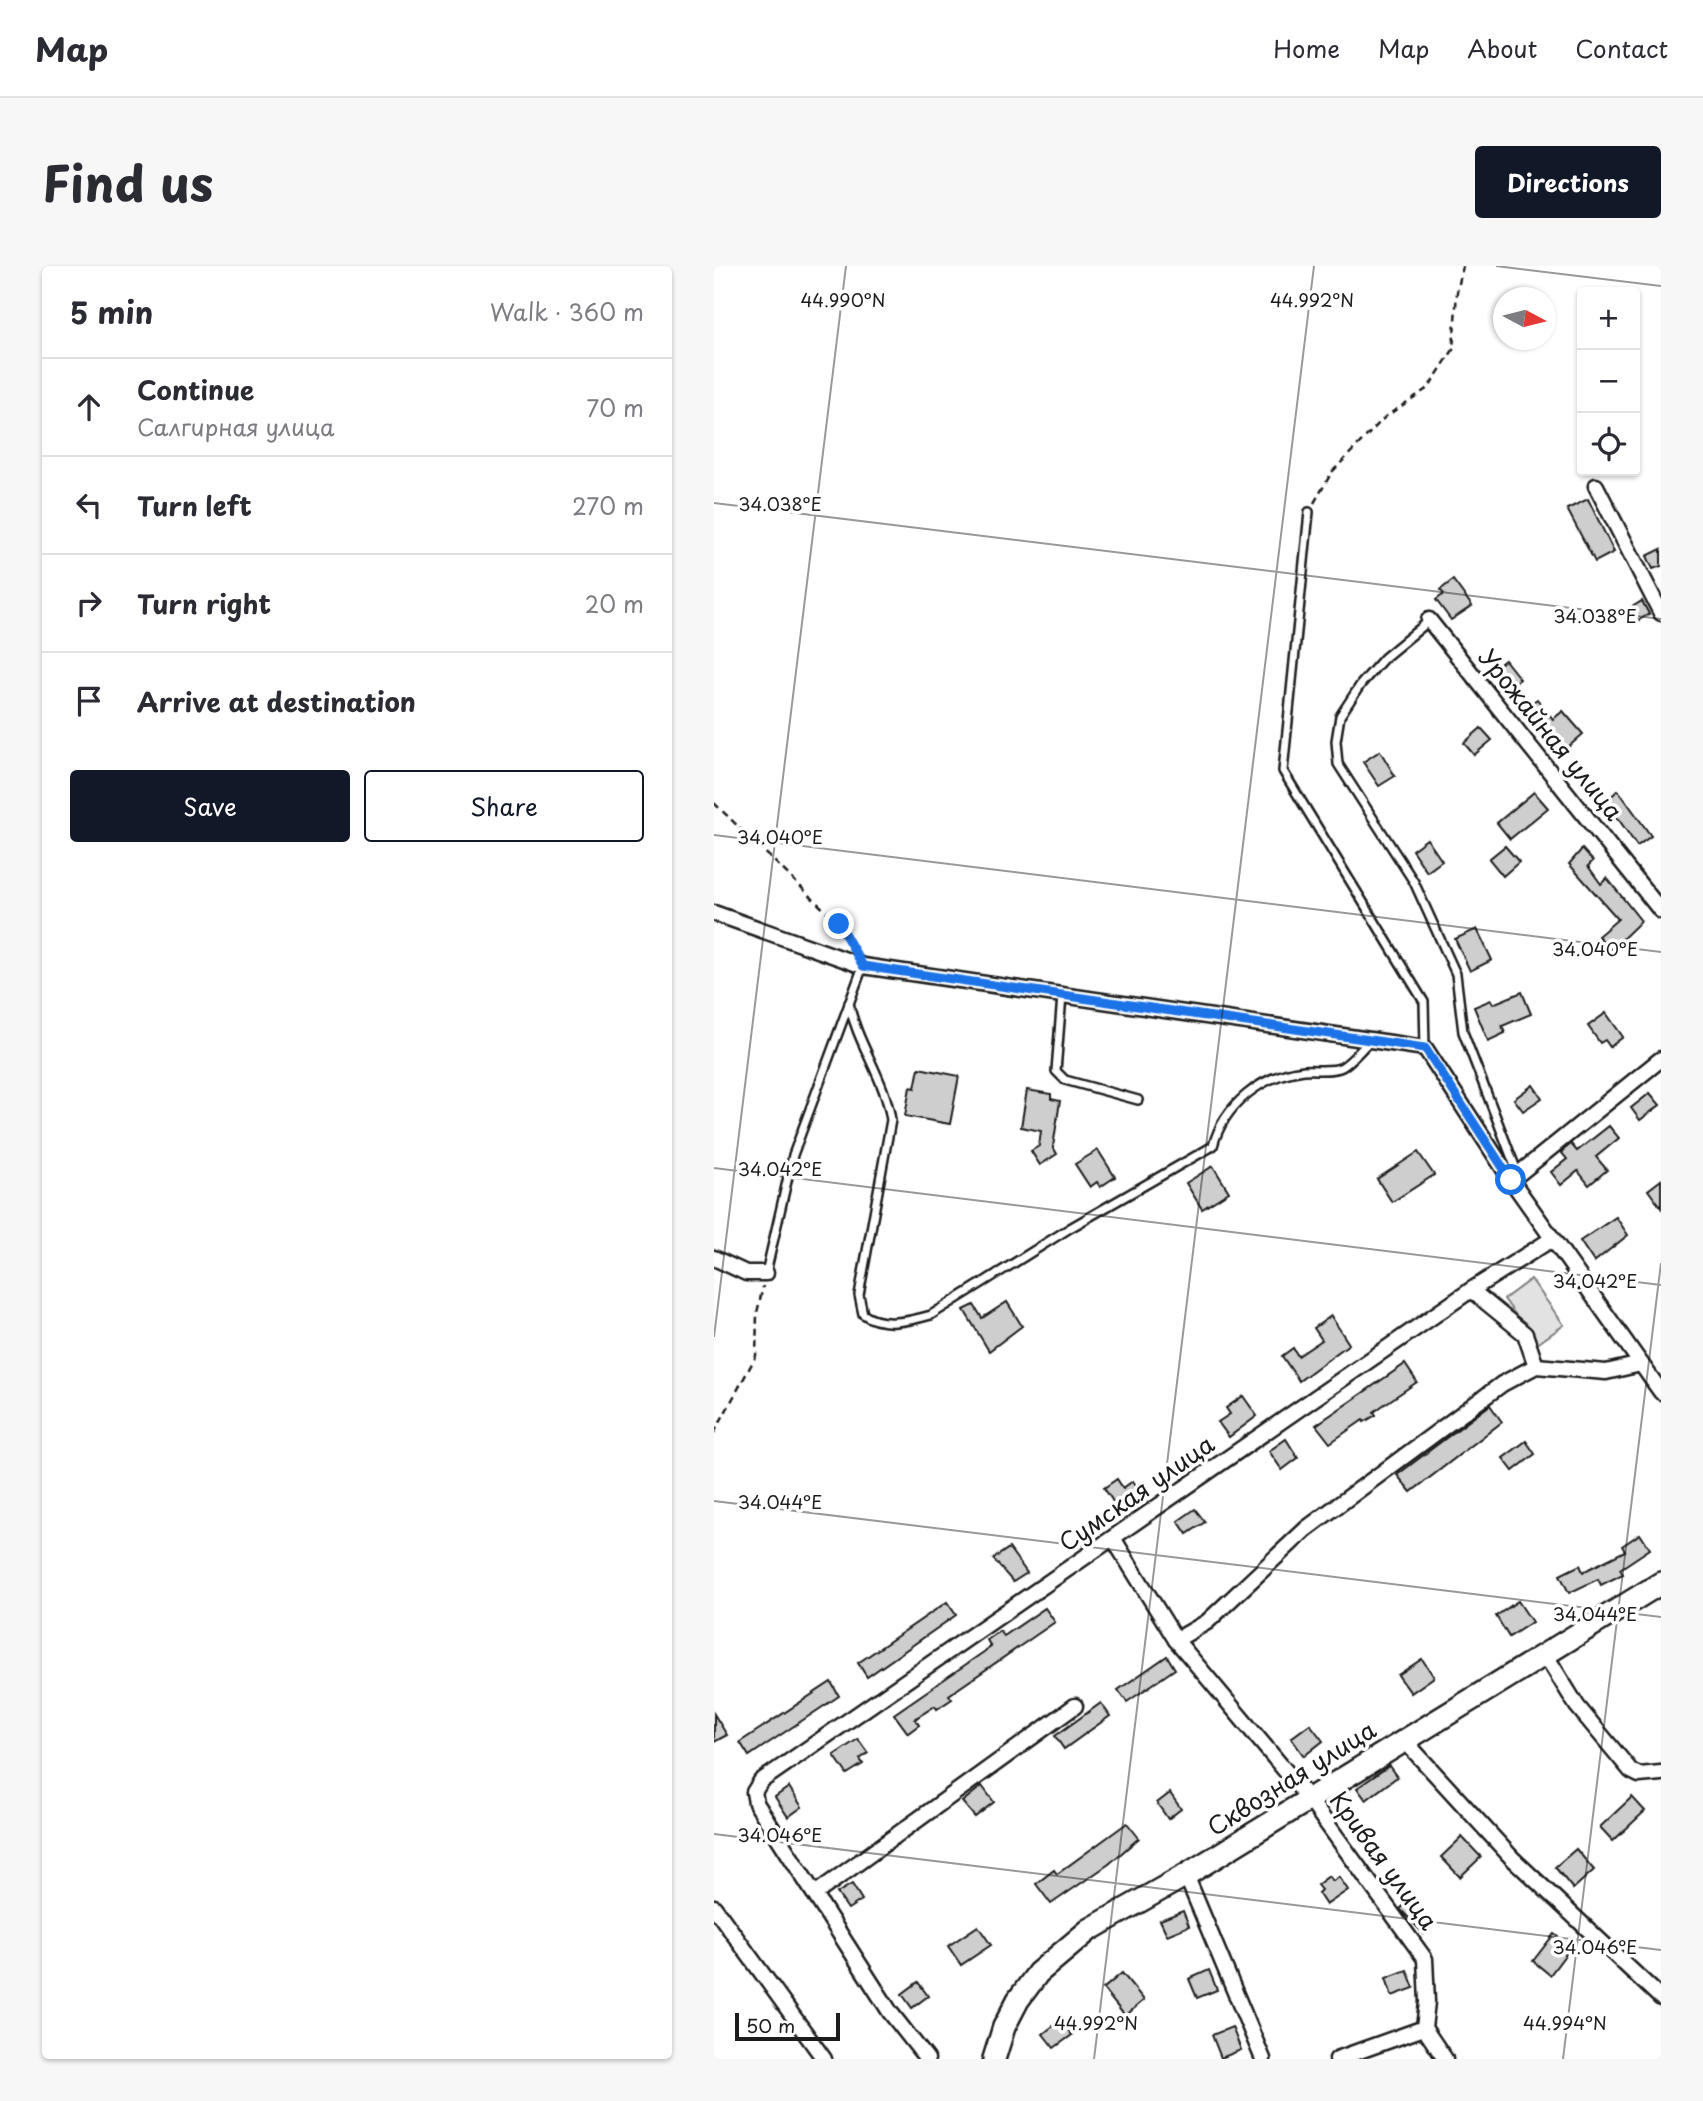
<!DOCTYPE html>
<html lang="en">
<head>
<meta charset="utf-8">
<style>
  :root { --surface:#fff; --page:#f7f7f7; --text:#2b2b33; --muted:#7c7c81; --line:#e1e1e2; --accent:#111827 }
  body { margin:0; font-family:"Playpen Sans",sans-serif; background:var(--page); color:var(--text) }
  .controls { position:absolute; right:21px; top:21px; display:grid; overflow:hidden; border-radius:7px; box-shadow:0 2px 5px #0004 }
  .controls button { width:63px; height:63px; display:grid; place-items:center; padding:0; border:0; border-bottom:2px solid var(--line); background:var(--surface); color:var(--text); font:35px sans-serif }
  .compass { position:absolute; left:779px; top:21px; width:63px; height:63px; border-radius:50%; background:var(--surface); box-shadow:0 2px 5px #0004; rotate:97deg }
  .scale { position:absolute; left:21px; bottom:18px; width:105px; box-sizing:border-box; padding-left:7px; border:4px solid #1c1c1c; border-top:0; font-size:19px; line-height:24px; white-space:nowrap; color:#1c1c1c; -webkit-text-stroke:5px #fff; paint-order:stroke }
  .stop { position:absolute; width:21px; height:21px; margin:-16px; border:5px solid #1a73e8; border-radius:50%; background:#fff }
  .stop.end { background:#1a73e8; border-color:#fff; box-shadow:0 2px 7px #0008 }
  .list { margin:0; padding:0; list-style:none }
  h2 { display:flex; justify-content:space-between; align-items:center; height:91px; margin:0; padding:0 28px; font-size:30px }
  h2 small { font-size:23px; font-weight:400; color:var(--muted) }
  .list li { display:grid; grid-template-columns:46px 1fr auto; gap:21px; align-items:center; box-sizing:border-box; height:98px; padding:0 28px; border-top:2px solid var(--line) }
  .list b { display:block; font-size:26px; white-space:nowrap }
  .list p { margin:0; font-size:23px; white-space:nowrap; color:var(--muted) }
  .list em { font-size:23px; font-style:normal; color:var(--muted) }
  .actions { display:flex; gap:14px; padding:21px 28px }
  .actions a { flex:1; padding:16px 0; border:2px solid var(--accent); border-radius:7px; text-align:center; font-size:24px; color:var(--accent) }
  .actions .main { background:var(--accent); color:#fff }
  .icon { flex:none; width:38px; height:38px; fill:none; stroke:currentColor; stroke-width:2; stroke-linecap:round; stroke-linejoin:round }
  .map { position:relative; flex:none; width:947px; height:1793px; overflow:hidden; border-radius:7px }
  header { display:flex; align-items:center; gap:42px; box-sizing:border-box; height:98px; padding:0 35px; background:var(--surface); border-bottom:2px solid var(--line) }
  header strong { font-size:33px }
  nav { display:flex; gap:38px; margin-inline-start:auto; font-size:24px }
  .intro { display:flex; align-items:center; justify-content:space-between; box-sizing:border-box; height:168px; padding:0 42px }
  h1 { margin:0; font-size:49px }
  .button { padding:18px 32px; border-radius:7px; background:var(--accent); color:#fff; font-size:24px; font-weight:700 }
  main { display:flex; gap:42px; padding:0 42px }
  aside { flex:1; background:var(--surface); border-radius:7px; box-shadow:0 2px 5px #0004 }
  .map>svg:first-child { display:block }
  .green { fill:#e2e2e2; stroke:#7f7f7f; stroke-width:2 }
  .building { fill:#cecece; stroke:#1c1c1c; stroke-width:2 }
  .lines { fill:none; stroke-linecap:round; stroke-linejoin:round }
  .service-casing { stroke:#1c1c1c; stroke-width:12 }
  .minor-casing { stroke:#1c1c1c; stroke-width:19 }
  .secondary-casing { stroke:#1c1c1c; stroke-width:26 }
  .path { stroke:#1c1c1c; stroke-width:2.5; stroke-dasharray:7 5; stroke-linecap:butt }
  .service { stroke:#fff; stroke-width:7 }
  .minor { stroke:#fff; stroke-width:14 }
  .secondary { stroke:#fff; stroke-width:21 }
  .route { stroke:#1a73e8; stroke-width:9 }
  .ticks { fill:none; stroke:#1c1c1c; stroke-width:2; stroke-opacity:0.45 }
  .labels { text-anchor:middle; stroke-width:7; stroke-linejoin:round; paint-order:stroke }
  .street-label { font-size:24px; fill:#1c1c1c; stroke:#fff }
  .ticks-label { font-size:18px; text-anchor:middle; fill:#1c1c1c; stroke:#fff; stroke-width:7; stroke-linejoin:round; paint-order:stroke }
</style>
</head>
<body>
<header>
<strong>Map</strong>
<nav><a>Home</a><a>Map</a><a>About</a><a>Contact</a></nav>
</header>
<div class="intro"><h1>Find us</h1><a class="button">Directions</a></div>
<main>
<aside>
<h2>5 min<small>Walk · 360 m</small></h2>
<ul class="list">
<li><svg class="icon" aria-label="ahead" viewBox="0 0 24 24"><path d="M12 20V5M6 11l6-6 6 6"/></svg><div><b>Continue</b><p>Салгирная улица</p></div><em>70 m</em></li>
<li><svg class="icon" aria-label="left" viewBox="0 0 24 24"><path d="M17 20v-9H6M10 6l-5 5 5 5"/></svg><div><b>Turn left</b></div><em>270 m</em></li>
<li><svg class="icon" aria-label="right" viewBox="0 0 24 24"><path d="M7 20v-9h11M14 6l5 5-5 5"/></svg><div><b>Turn right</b></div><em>20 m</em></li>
<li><svg class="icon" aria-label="arrive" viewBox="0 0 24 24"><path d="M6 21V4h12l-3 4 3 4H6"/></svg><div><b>Arrive at destination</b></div></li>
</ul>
<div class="actions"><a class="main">Save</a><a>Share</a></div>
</aside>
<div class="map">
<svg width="947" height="1793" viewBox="0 0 947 1793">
  <rect width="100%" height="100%" fill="#fff"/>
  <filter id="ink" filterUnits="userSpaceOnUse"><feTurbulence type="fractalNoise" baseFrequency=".0143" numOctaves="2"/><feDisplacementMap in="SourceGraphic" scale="14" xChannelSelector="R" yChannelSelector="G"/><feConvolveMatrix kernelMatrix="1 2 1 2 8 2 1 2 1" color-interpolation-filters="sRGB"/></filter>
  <g filter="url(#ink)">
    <polygon class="green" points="817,1013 850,1059 823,1078 790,1033"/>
    <g class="building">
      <polygon points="874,233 900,286 881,296 853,243"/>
      <polygon points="947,283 947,300 939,303 933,290"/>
      <polygon points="739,314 758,340 737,354 722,334 730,328 726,324"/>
      <polygon points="928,335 935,348 920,357 913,344"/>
      <polygon points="791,394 806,413 792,424 777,405"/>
      <polygon points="823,433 839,453 849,445 869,468 844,490 808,444"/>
      <polygon points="767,462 778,474 760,489 750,477"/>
      <polygon points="666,485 681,510 665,520 649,496"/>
      <polygon points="904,524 937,570 923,580 905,554 889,538"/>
      <polygon points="820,526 834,542 796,573 783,557"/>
      <polygon points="713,573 728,595 713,606 698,584"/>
      <polygon points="791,580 805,596 789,610 775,593"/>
      <polygon points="868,583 879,595 874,600 887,618 893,612 927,655 897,684 884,670 904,653 855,598"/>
      <polygon points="763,663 778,694 756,705 741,673"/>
      <polygon points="808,726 817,748 788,760 791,767 774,775 760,741 777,734 779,738"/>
      <polygon points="892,747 909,771 896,781 891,774 886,777 874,760"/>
      <polygon points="205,802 245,810 236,858 191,850 196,821 201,822"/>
      <polygon points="819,819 828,832 809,845 800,833"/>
      <polygon points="313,824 337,828 337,833 346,835 339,881 343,888 326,899 317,885 325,880 327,865 307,861"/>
      <polygon points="936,827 946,839 926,854 917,842"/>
      <polygon points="895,860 905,872 882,891 893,904 875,919 864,905 847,919 837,906 853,893 847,886 857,878 863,885"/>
      <polygon points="384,884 401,911 386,921 383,916 376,921 361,898"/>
      <polygon points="704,886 720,909 678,936 663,913"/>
      <polygon points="499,900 515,926 488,943 472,917"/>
      <polygon points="947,914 947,942 934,924"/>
      <polygon points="902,951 914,969 880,996 866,975"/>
      <polygon points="293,1036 308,1060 275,1085 250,1044 260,1039 268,1052"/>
      <polygon points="617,1050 635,1078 585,1115 568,1090 579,1082 584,1090 608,1074 600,1062"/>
      <polygon points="691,1098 703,1116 668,1140 660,1146 662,1149 650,1156 649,1154 616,1177 602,1159"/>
      <polygon points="529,1130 543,1150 515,1171 504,1156 516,1148 512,1142"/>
      <polygon points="776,1139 788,1156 697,1226 683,1209"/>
      <polygon points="572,1173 584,1192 568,1204 555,1185"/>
      <polygon points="812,1175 821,1188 799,1205 789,1192"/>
      <polygon points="403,1213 409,1222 419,1215 427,1228 404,1243 390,1222"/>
      <polygon points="481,1243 491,1256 473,1268 464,1255"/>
      <polygon points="926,1268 936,1283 906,1303 909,1308 887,1319 884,1313 855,1327 846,1309 866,1299 869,1306 911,1285 908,1280"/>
      <polygon points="295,1282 313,1307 299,1316 279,1293"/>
      <polygon points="804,1335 818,1356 795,1371 782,1350"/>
      <polygon points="233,1336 242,1349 153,1411 144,1397"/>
      <polygon points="331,1342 341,1356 235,1429 238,1433 223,1443 221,1440 201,1453 205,1459 194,1467 180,1448 277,1381 273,1374 286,1365 290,1370"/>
      <polygon points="453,1390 461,1403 413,1436 404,1424"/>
      <polygon points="708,1393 720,1411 697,1427 684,1409"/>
      <polygon points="117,1416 125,1430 35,1490 26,1476"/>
      <polygon points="387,1437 396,1450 350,1483 341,1470"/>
      <polygon points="0,1448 13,1469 0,1476"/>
      <polygon points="596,1458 609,1475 590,1490 577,1472"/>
      <polygon points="144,1473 154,1487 146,1493 149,1498 133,1508 120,1489"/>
      <polygon points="675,1500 683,1511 652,1534 643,1522"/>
      <polygon points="268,1520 280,1536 261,1551 248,1536"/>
      <polygon points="75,1521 88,1541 74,1551 61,1531"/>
      <polygon points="456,1527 467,1543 454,1553 443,1537"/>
      <polygon points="918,1531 931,1545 899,1575 886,1561"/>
      <polygon points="413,1557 425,1572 395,1598 337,1638 322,1618 340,1604 343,1608"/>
      <polygon points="748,1571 767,1591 746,1611 727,1591"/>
      <polygon points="862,1583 880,1604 859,1623 841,1601"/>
      <polygon points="615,1610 619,1615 625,1611 634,1624 612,1639 604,1627 607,1624 603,1619"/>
      <polygon points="138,1618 148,1634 134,1643 123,1627"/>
      <polygon points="696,1634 718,1659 710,1668 686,1643"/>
      <polygon points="469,1645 475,1660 453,1669 446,1654"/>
      <polygon points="264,1660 277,1679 247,1699 234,1680"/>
      <polygon points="840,1668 857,1681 836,1709 819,1695"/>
      <polygon points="495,1704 503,1724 483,1732 475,1713"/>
      <polygon points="693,1704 700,1722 678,1730 672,1712"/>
      <polygon points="408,1707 430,1734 411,1750 389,1723"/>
      <polygon points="204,1716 214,1730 198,1742 188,1728"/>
      <polygon points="347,1754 358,1769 340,1782 329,1768"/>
      <polygon points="518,1761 527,1784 507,1792 498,1769"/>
    </g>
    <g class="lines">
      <g class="service-casing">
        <g id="service">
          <polyline points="595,246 569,505 710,736 711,781"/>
          <polyline points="715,355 670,392 647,418 626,450 622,475 624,498 700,616 742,708 749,766 804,908"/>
          <polyline points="348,730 342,805 351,814 424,834"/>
          <path d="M135,737C143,778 171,812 177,854L145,1029L149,1048C168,1062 196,1055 217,1049L356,962L499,880C510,839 547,809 590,804C601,803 619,806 628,801C638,795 647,783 656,775"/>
          <polyline points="52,1007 79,889 149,700"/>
        </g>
      </g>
      <g class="minor-casing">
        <g id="minor">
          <polyline points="882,220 947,347"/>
          <polyline points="715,354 947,645"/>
          <polyline points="0,647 149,700 711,782 797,914 947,1126"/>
          <polyline points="797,914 947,793"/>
          <polyline points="0,992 32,1007 52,1007"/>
          <polyline points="757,1024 811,1068 822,1100"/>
          <polyline points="399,1272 462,1374 595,1533 711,1693 713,1736 710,1762 731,1793"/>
          <polyline points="462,1374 493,1356 592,1263 788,1118 822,1100 892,1106 927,1098"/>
          <polyline points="831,1388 863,1440 917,1505 925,1509 947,1507"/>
          <polyline points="690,1474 798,1592 947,1732"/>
          <polyline points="472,1609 549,1793"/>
          <polyline points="101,1628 361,1440"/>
          <polyline points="0,1641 110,1793"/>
          <polyline points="213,1793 176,1746 42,1537 40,1526 47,1515 757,1024 838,973"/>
          <polyline points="623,1793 710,1762"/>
        </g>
      </g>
      <g class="secondary-casing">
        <polyline id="secondary" points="280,1793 290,1761 304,1734 324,1707 375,1664 472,1609 947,1317"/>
      </g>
      <g class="path">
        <polyline points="600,237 618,206 671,151 714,122 739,84 743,26 749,0"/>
        <polyline points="0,537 125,658 139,682"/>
        <polyline points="0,1167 42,1090 43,1047 49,1020"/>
      </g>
      <use href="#service" class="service"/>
      <use href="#minor" class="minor"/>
      <use href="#secondary" class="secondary"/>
    </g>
  </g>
  <g class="lines" filter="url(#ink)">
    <polyline class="route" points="125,658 149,700 711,782 797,914"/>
  </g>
  <path class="ticks" d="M782,0L947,20M0,237L947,353M0,569L947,686M0,902L947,1019M0,1071L132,0M0,1235L947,1351M0,1568L947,1684M380,1793L600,0M849,1793L947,997"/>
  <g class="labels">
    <g class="street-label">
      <text transform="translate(836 469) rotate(51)" y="8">Урожайная улица</text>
      <text transform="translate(423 1228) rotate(-35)" y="8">Сумская улица</text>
      <text transform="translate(578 1513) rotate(-32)" y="8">Сквозная улица</text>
      <text transform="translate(669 1595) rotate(54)" y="8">Кривая улица</text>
    </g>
  </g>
  <g class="ticks-label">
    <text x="129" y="41">44.990°N</text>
    <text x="598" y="41">44.992°N</text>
    <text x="66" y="245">34.038°E</text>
    <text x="881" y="357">34.038°E</text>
    <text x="66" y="578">34.040°E</text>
    <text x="881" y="690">34.040°E</text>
    <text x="66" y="910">34.042°E</text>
    <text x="881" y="1022">34.042°E</text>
    <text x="66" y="1243">34.044°E</text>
    <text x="881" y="1355">34.044°E</text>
    <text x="66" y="1576">34.046°E</text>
    <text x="881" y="1688">34.046°E</text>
    <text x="382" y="1764">44.992°N</text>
    <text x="851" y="1764">44.994°N</text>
  </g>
</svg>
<div class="controls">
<button>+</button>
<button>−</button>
<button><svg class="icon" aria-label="locate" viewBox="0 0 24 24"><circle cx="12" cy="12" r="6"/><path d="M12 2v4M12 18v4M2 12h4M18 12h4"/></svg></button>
</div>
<svg class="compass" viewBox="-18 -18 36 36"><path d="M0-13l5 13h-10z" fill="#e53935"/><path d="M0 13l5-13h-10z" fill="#7c7c81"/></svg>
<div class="scale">50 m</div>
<div class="stop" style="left:797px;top:914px"></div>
<div class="stop end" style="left:125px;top:658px"></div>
</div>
</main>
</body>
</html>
